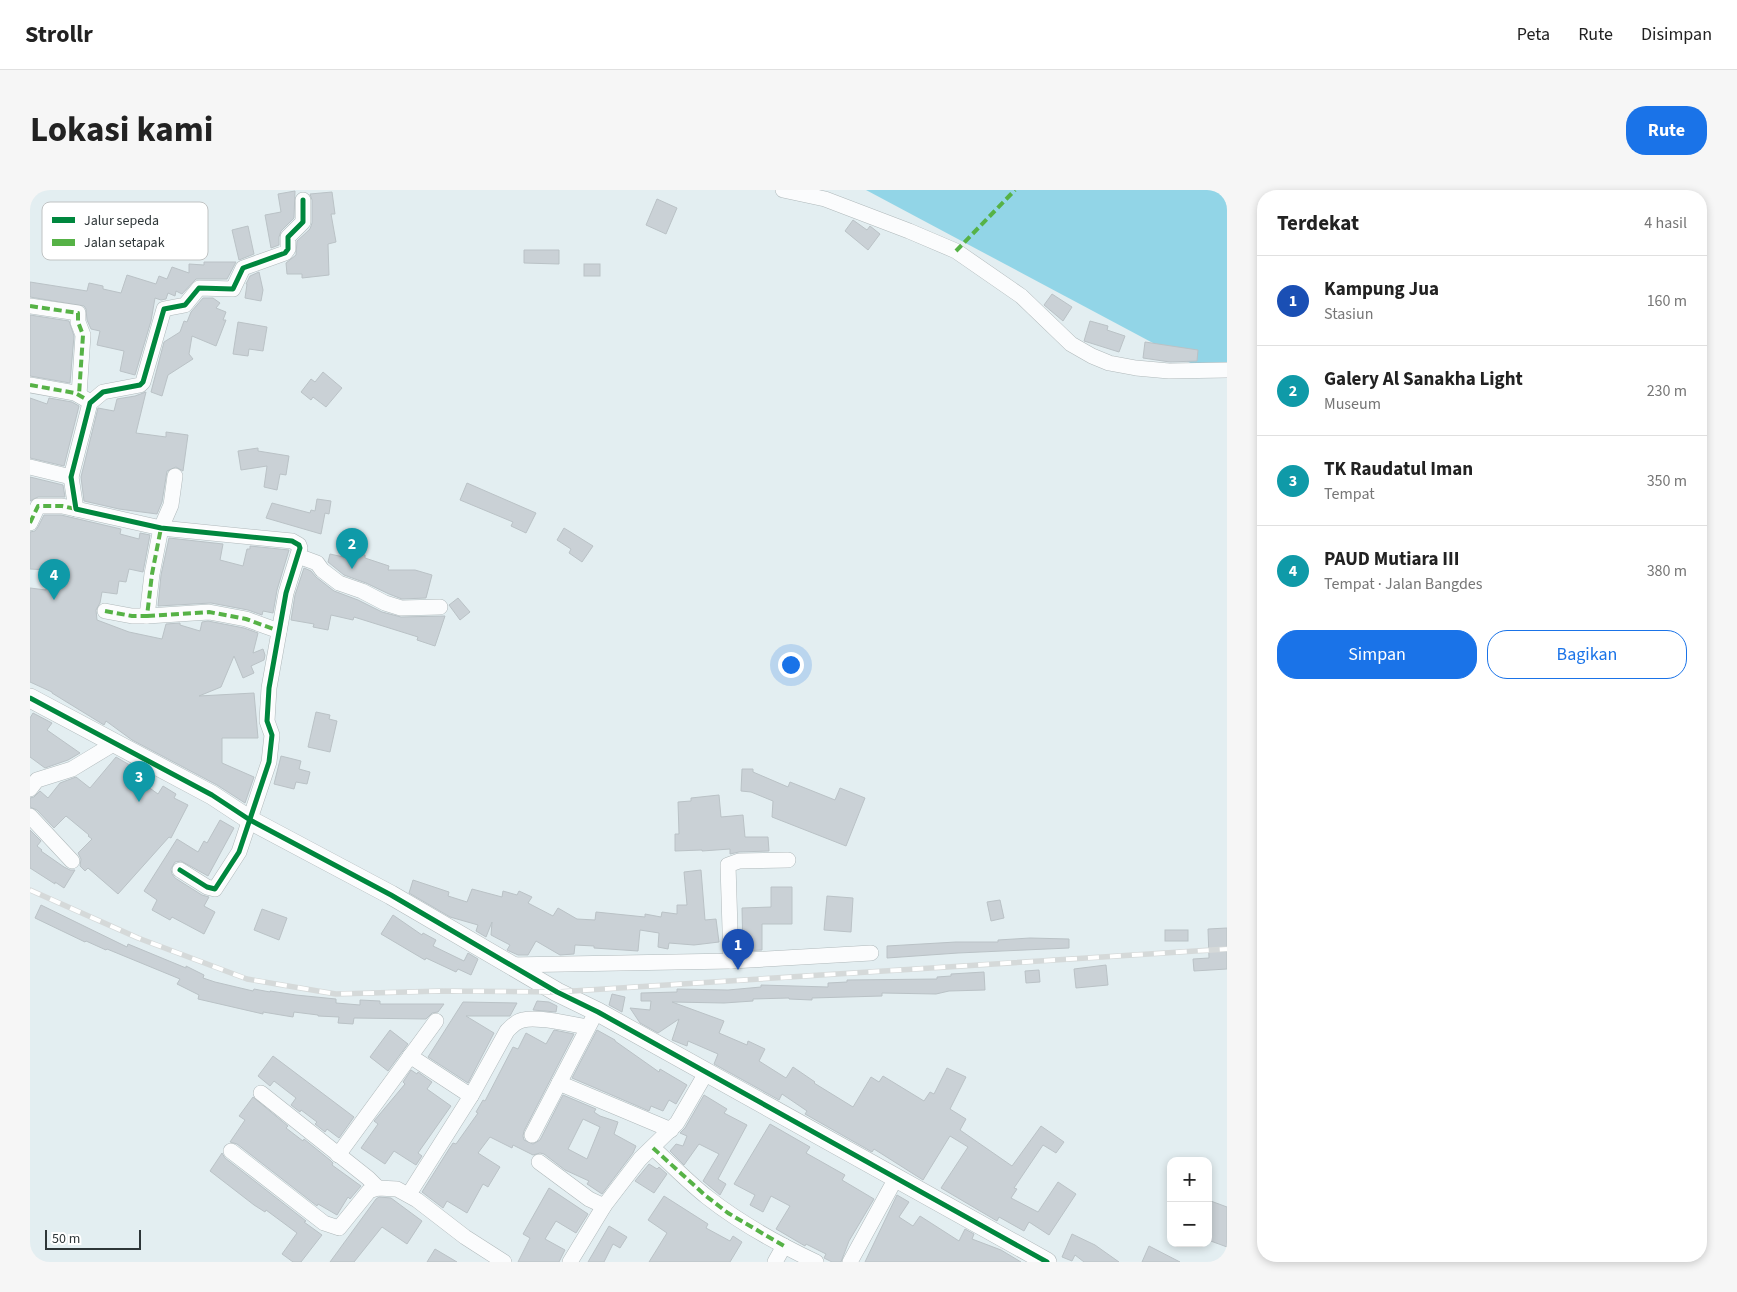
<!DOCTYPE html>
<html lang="id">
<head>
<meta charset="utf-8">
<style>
  :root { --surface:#fff; --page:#f6f6f6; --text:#222; --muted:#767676; --line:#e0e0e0; --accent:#1a73e8 }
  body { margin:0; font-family:"Source Sans 3",sans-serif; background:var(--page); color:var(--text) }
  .controls { position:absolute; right:15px; bottom:15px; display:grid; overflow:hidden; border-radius:10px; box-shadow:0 2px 8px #0003 }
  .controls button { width:45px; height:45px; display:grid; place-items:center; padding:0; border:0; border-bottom:1px solid var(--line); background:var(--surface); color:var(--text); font:25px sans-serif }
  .scale { position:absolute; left:15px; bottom:12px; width:96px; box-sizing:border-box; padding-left:5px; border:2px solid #2e3638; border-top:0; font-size:14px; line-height:18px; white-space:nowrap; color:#2e3638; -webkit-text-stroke:4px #fff; paint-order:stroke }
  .you { position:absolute; left:760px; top:474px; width:18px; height:18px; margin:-12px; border:4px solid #fff; border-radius:50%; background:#1a73e8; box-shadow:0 0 0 8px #1a73e833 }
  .badge { display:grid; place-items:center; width:32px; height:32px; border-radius:50%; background:var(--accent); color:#fff; font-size:16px; font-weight:700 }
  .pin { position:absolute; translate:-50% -41px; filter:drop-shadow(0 1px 2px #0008) }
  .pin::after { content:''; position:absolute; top:26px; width:18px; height:15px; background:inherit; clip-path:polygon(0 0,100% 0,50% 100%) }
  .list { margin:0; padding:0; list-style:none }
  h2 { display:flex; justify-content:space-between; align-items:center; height:65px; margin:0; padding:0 20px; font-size:21px }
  h2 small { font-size:16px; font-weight:400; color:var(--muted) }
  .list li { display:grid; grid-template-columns:32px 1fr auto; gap:15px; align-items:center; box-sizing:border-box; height:90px; padding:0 20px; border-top:1px solid var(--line) }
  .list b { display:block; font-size:19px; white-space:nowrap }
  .list p { margin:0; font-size:16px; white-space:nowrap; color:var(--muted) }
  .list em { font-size:16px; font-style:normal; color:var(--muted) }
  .actions { display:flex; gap:10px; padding:15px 20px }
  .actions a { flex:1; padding:11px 0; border:1px solid var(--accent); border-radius:20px; text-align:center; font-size:18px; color:var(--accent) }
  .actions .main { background:var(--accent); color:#fff }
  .map { position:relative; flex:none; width:1197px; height:1072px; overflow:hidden; border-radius:20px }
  header { display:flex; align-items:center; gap:30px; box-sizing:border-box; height:70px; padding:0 25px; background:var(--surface); border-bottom:1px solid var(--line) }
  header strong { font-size:24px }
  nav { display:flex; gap:28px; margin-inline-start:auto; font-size:18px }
  .intro { display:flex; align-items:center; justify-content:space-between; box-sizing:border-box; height:120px; padding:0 30px }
  h1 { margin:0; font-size:35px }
  .button { padding:12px 22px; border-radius:20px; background:var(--accent); color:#fff; font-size:18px; font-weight:700 }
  main { display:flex; gap:30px; padding:0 30px }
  aside { flex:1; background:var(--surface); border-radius:20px; box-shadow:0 2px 8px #0003 }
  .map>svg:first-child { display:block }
  .forest { fill:#92d5e7 }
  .building { fill:#cad1d6; stroke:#bac2c6; fill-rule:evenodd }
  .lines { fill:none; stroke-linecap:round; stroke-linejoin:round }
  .minor-casing { stroke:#b0b9bb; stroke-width:16 }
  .tertiary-casing { stroke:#b0b9bb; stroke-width:20 }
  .minor { stroke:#fbfcfd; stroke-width:15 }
  .tertiary { stroke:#fbfcfd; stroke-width:19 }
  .rail-casing { stroke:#d5d9d9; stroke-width:5.5 }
  .rail { stroke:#fff; stroke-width:4; stroke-dasharray:11; stroke-linecap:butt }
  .quiet { stroke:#56b246; stroke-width:4; stroke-dasharray:8 4; stroke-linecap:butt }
  .cycleway-casing { stroke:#fff; stroke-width:8 }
  .cycleway { stroke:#00873e; stroke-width:5 }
  .key { fill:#fff; stroke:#c0c3c3; stroke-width:1 }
  .key-label { font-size:14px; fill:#2e3638 }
</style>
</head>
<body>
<header>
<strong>Strollr</strong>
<nav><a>Peta</a><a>Rute</a><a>Disimpan</a></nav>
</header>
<div class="intro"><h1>Lokasi kami</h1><a class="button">Rute</a></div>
<main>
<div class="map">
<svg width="1197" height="1072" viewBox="0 0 1197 1072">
  <rect width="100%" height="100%" fill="#e3eef1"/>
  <polygon class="forest" points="836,0 1197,0 1197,183 1183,185"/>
  <g class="building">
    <polygon points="265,1 264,28 251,41 249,47 249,55 241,58 235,25 251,22 248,4"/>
    <polygon points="302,2 305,24 301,24 306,52 298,54 299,85 272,88 272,84 257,84 256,73 266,65 267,51 280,39 282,33 282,10 280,4"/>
    <polygon points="627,9 647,18 636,44 616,35"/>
    <polygon points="823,30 837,40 840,36 850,44 838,60 815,41"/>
    <polygon points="218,36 224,64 209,70 202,40"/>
    <polygon points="494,60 529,60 529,74 494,73"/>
    <polygon points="174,72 206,72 197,89 166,89 152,104 146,101 145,106 138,103 136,109 131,110 125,108 121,131 105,185 90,181 94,161 67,155 70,141 61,139 57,130 56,119 54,116 0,107 0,92 57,101 59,93 73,96 73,99 91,103 97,85 126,94 129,86 137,89 142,77 159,83 159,74 174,75"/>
    <rect x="554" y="74" width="16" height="12"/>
    <polygon points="229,82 233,100 231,111 215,108 217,94 216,94 220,86"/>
    <polygon points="1022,104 1042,117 1033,131 1014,115"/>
    <polygon points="173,108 183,108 190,113 186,118 196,122 193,130 196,130 186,156 162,146 159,164 163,169 138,185 132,206 121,202 134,152 150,142 154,131 157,132 161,122"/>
    <polygon points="0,125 39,131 44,146 40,193 0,186"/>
    <polygon points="1060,131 1078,136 1077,140 1095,146 1089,162 1054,151"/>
    <polygon points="208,132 237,137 233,161 219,159 218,166 203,164"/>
    <polygon points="1115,152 1168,160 1167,171 1140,172 1113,168"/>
    <polygon points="293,182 312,198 296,217 283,207 281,210 271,202 281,189 285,192"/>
    <polygon points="116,202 106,243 136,247 136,242 158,245 153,281 146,277 137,281 132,312 127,324 89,319 54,311 51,287 68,218 84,221 87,209 105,206"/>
    <polygon points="0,208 17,214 19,208 42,212 49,216 34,276 0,268"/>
    <polygon points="228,258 228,261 259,266 256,285 250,284 247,300 234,297 237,276 211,280 208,261"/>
    <polygon points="0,287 33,295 35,307 8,307 0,311"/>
    <polygon points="437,293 506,323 496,343 481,336 483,332 430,310"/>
    <polygon points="287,309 301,311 299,324 295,323 291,344 236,328 242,313 280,323 281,320 285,321"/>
    <polygon points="14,325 31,325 91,339 90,344 109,349 110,343 120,345 113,382 99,379 96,392 89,391 87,404 72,402 70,413 66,420 67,430 99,442 132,449 136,434 150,433 150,435 170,441 172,432 178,431 214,438 228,443 223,463 233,459 235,465 234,470 221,476 224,483 213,488 204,466 191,497 169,506 224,503 228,548 192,548 192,573 224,587 215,613 187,595 102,550 76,531 74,535 22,503 22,502 0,492 0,398 16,400 18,380 0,379 0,342 5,341 8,337"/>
    <polygon points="534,338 563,356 552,372 539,363 541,359 527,350"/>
    <polygon points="139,348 193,354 190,370 213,376 217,359 220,359 220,356 259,360 247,400 243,423 233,421 232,425 218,420 181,413 128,416 131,385"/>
    <polygon points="320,361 335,365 335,368 359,376 358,380 385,380 402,385 396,408 372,409 359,404 336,393 314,385 298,372 300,364 318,368"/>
    <polygon points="274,378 281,381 286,387 304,401 328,410 352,422 371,427 415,426 405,456 387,450 388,447 324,427 323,430 301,425 298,440 283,437 284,434 261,430 265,405"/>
    <polygon points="428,408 440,422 430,430 419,415"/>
    <polygon points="286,522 300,525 299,529 307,531 300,562 278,557"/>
    <polygon points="3,523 22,533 17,540 50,563 38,570 15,578 0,567 0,528"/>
    <polygon points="251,566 271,571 269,579 280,582 277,594 266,592 264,599 244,594"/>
    <polygon points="86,567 103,577 103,581 100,584 128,604 133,596 146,604 144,608 158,615 141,648 139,647 88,704 58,678 55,681 50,676 51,669 48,663 62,649 58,646 59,645 36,626 24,638 7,620 0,617 0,608 4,607 10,601 18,608 30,593 46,587 60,598"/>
    <polygon points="712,579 723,579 723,582 758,597 760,592 805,610 810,598 835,608 816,656 742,627 743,611 721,602 711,601"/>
    <polygon points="689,605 691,627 713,625 715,647 738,647 739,661 709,662 700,664 700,659 672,661 672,660 645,661 645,644 649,644 648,612 661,611 661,608"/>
    <polygon points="190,630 204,638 178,686 151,671 145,672 141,679 142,684 145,688 172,705 179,707 174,716 185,722 174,744 142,727 140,730 122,720 127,710 114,701 147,649 168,662 174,651 177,653"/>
    <polygon points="0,640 11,651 7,656 12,660 11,661 34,677 40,680 45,680 34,698 25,692 25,694 0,678"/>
    <polygon points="671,680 675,730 686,729 689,752 664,755 639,753 638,759 628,757 629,743 610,740 608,761 564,758 564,756 545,755 544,764 530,765 506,751 498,765 488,765 477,760 480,755 461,745 462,732 456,747 446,741 448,735 420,727 379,703 383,690 419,702 418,706 437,712 442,699 472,707 473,701 487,705 489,701 502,707 498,713 523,726 528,718 547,729 565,730 566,722 615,727 615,724 631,727 632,722 647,724 647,715 657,715 654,682"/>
    <polygon points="741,697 762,697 762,734 732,734 732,760 713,761 712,718 741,717"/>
    <polygon points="797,706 823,708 821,742 794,740"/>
    <polygon points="970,710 974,728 961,731 957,712"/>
    <polygon points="11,715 97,757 98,754 156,778 156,776 174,785 173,788 185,792 223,801 224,799 240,802 240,801 266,805 306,809 306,813 330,815 330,810 350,811 350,814 414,814 408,822 402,823 396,829 324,828 323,834 308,833 309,827 288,826 288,825 264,822 263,827 233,822 233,824 168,809 169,805 147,794 150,789 77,759 76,760 56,751 55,752 5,728"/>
    <polygon points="232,719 257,728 249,750 224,740"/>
    <polygon points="363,725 392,745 393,743 406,750 403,756 434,771 438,763 448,769 441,785 428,779 426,782 396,768 395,770 351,744"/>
    <polygon points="1197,738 1197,779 1164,781 1163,769 1179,768 1178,739"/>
    <rect x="1135" y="740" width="23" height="11"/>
    <polygon points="1000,748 1039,749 1039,758 928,763 857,768 857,756 926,752 968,752 968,750"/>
    <polygon points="1076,775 1078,795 1046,798 1044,779"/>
    <polygon points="1009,780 1010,792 996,793 995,781"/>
    <polygon points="954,782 955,800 919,801 906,804 852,803 852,806 782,808 782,810 759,809 759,808 723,809 723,811 694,813 642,812 694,831 689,843 717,855 718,851 735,859 729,871 756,888 763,877 785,892 784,893 823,917 841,887 849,892 853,886 894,911 900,902 904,904 917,878 936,887 920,919 936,929 930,940 982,976 1011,936 1034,952 1026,963 1013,955 984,998 987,999 981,1008 1008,1022 1028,992 1046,1004 1019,1045 999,1032 994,1041 969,1027 967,1031 911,998 938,957 920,946 893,990 844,959 842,962 775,924 777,921 752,904 749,910 684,874 688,864 658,851 657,856 642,850 649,829 628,843 610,833 600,818 620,820 621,811 611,811 611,803 647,802 647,799 698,800 731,797 731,795 798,797 798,793 817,792 817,790 907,789 907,787 921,786 921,784"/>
    <polygon points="582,804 595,807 592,822 579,815"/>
    <polygon points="507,811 519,812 527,816 526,822 503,820"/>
    <polygon points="433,812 487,813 480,826 436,826 464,843 438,893 398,867"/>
    <polygon points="360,840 378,854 358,881 340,867"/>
    <path d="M524,840L544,844L494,941L493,946L494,950L503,954L510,950L533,905L566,919L564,922L570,926L588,932L584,944L606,956L603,963L572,1004L557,994L559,991L535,980L514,964L510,963L503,965L483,955L482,958L460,947L448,963L470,977L458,997L453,994L437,1023L417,1011L413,1018L392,1002L419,959L423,953L426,954L448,923L446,922L453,910L455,911L483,857L488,859L496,843L516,854ZM553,929L570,937L557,969L538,959Z"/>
    <polygon points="567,840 585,850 585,851 629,882 630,879 657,895 646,914 639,910 633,921 621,916 619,921 542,888"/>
    <polygon points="243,866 324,927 309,948 297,939 295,942 285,934 287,932 271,920 270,922 261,915 266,908 244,891 240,896 228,886"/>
    <polygon points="381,880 387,884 388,882 402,892 397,899 421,916 388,963 392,966 386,975 364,961 355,974 331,958 348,934 344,931 375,894 373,892"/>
    <polygon points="674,905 697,919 694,923 717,935 688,989 696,994 690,1005 673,991 689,964 669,954 654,975 640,961 646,954 653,956 657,946 650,943 655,938"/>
    <polygon points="223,907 258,936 256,938 273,951 274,949 300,970 303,973 302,975 331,996 320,1009 318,1007 307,1025 288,1014 287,1016 207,954 200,952 215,930 209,926"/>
    <polygon points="740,934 780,957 776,963 815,985 812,990 844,1009 819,1051 811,1072 802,1072 794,1068 796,1064 776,1054 775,1056 746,1039 760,1016 741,1006 733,1022 720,1015 725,1005 704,994"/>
    <polygon points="192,963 195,968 276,1031 274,1032 292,1045 271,1072 263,1072 252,1064 267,1043 236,1020 235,1022 224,1015 180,981"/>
    <polygon points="619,974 627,979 629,977 637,984 624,1003 605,991"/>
    <polygon points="519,998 558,1024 546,1043 526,1031 515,1049 535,1060 529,1072 488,1072 500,1048 493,1044"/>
    <polygon points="867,1005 879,1012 869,1027 883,1036 890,1026 929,1051 935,1039 944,1044 942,1049 971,1060 991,1072 835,1072"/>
    <polygon points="634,1006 678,1034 676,1038 700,1051 703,1046 712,1052 700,1072 619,1072 637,1043 618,1030"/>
    <polygon points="349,1007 361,1008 392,1031 377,1054 352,1037 324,1072 300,1072 346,1009"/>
    <polygon points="1178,1010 1197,1017 1197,1057 1178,1050"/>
    <polygon points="579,1036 597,1047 590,1058 583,1054 574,1072 558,1072"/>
    <polygon points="1042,1044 1065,1055 1089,1072 1054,1072 1045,1065 1042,1071 1032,1067"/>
    <polygon points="1119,1056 1150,1072 1112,1072"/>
    <polygon points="405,1059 427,1072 397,1072"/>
  </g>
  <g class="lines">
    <g class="minor-casing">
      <g id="minor">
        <polyline points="753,0 795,9 879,41 926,61 991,106 1041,154 1062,166 1079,173 1106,178 1139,181 1197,180"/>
        <polyline points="0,116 48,123 48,132 53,145 49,205"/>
        <polyline points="0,195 45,203 57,210"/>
        <polyline points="0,277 41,287"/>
        <polyline points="0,333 8,316 32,316 46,319"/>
        <polyline points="268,366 287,373 292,380 309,393 332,401 355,413 371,418 410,417"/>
        <polyline points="75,421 102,426 117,426 122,384 131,338 141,315 145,286"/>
        <polyline points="117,426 179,422 216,429 249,441"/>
        <polyline points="0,599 7,590 42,579 85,553"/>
        <polyline points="0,626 42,671"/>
        <polyline points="150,680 177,697 185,699 209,662 239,572 242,545 237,531 239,498 256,403 270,358 269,355 262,351 131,338 46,319 41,287 60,213 73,202 110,195 113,192 134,119 155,115 169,98 203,99 213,78 255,63 258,59 258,47 273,32 273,10"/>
        <polyline points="701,771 841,763"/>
        <polyline points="480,775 701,771 698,675 709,671 758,670"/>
        <polyline points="380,866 441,906"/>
        <polyline points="529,893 641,940"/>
        <polyline points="231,903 338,988 348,998"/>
        <polyline points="502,945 562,830"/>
        <path d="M623,958C641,974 658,992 677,1007C710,1033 748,1054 786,1072"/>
        <polyline points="201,961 294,1033 309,1038 339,1001 348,998 367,999 387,1010 435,1047 474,1072"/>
        <polyline points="308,965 406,831"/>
        <polyline points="509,972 559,1009 574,1016"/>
        <path d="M379,1004L441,906L477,841C481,837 486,831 493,830C508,826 541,834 557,837"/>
        <polyline points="540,1072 574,1016 610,969 647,933 676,883"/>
        <polyline points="745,1072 754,1056"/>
        <polyline points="820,1072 866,988"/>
      </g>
    </g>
    <g class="tertiary-casing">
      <polyline id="tertiary" points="0,508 182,605 220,630 361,705 527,802 568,822 1017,1072"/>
    </g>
    <use href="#minor" class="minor"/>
    <use href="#tertiary" class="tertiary"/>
    <g class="rail-casing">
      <polyline id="rail" points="0,700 108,748 217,789 306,804 411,801 527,802 1197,759"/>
    </g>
    <use href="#rail" class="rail"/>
    <g class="quiet">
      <polyline points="926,61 985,0"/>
      <polyline points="0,116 48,123 48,132 53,145 49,205"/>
      <polyline points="0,195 45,203 54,208"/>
      <polyline points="0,333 8,316 32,316 46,319"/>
      <polyline points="75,421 102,426 117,426 122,384 131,338"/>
      <polyline points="117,426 179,422 216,429 249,441"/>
      <polyline points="623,958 676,1006 698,1023 754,1056"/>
    </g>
    <g class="cycleway-casing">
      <g id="cycleway">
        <polyline points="0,508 182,605 220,630 361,705 527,802 568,822 1017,1072"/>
        <polyline points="150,680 177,697 185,699 209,662 239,572 242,545 237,531 239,498 256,403 270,358 269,355 262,351 131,338 46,319 41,287 60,213 73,202 110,195 113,192 134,119 155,115 169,98 203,99 213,78 255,63 258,59 258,47 273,32 273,10"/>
      </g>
    </g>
    <use href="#cycleway" class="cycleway"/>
  </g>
  <rect x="12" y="12" width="166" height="58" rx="8" class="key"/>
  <rect x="22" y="27" width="23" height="6" fill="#00873e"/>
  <rect x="22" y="49" width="23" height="7" fill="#56b246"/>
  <g class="key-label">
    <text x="54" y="35">Jalur sepeda</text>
    <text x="54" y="57">Jalan setapak</text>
  </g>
</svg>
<div class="controls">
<button>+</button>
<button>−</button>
</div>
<div class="scale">50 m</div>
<div class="you"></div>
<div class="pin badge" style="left:708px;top:780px;background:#1a4fb4">1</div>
<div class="pin badge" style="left:322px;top:379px;background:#0f9aa8">2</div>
<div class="pin badge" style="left:109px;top:612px;background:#0f9aa8">3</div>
<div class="pin badge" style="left:24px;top:410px;background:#0f9aa8">4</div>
</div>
<aside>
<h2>Terdekat<small>4 hasil</small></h2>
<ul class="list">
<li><span class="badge" style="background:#1a4fb4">1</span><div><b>Kampung Jua</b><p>Stasiun</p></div><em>160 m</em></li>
<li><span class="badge" style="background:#0f9aa8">2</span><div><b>Galery Al Sanakha Light</b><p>Museum</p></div><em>230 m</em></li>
<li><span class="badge" style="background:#0f9aa8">3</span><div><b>TK Raudatul Iman</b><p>Tempat</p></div><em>350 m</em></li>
<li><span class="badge" style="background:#0f9aa8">4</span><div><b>PAUD Mutiara III</b><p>Tempat · Jalan Bangdes</p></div><em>380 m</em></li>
</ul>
<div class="actions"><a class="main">Simpan</a><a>Bagikan</a></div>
</aside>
</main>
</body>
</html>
